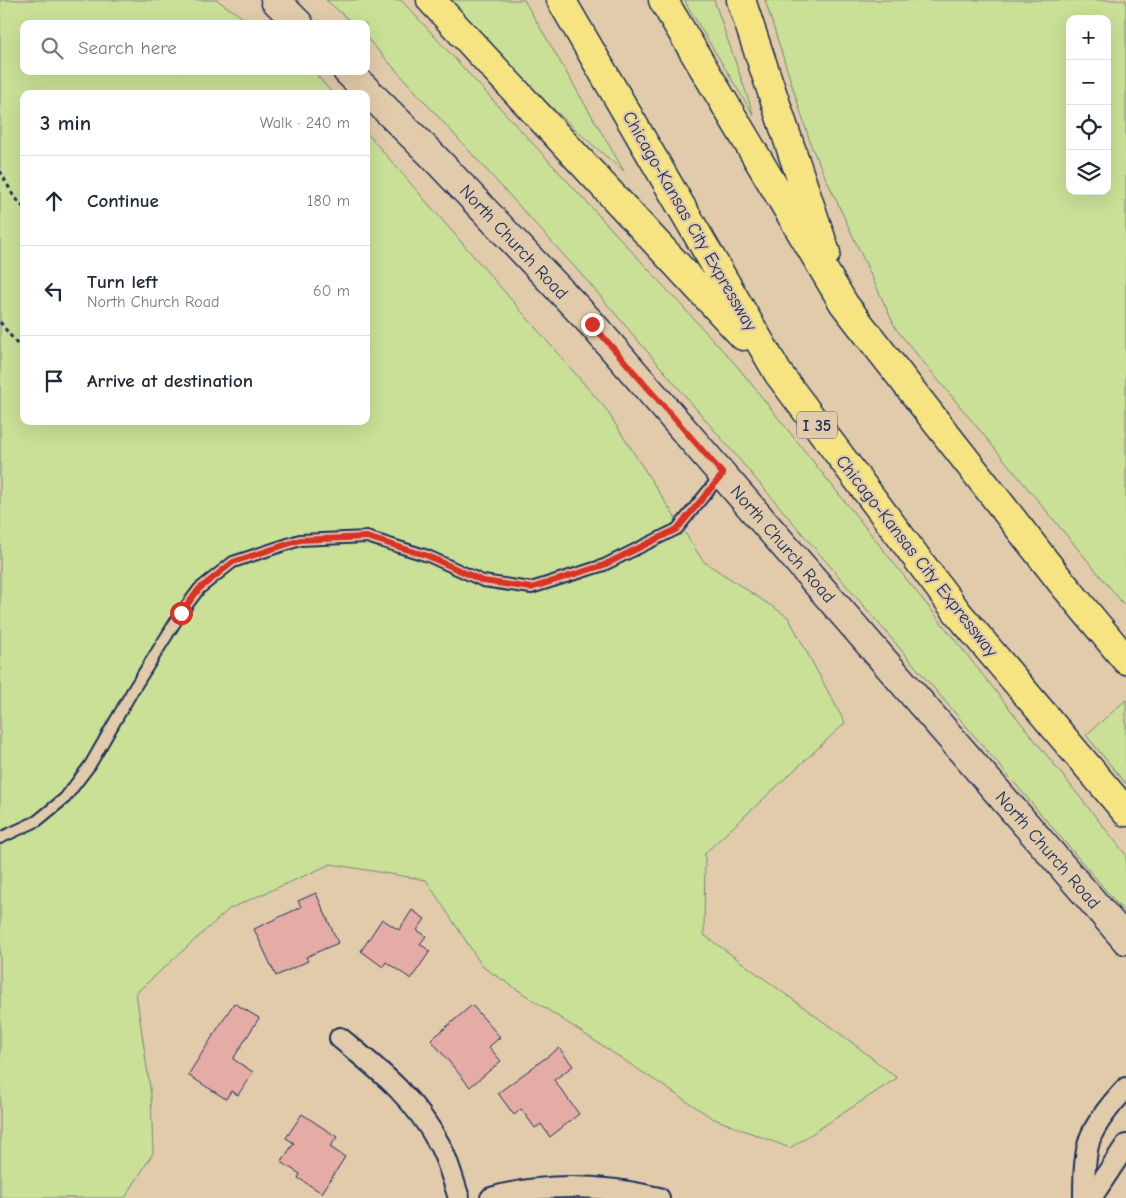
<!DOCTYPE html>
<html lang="en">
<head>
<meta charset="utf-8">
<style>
  :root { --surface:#fff; --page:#f6f6f7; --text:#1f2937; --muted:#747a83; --line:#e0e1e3 }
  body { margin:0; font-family:"Comic Neue",sans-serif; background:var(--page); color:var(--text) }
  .controls { position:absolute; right:15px; top:15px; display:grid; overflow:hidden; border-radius:10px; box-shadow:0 5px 20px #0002 }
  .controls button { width:45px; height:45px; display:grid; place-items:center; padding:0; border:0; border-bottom:1px solid var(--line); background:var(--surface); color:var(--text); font:25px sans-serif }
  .stop { position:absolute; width:15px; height:15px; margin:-11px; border:4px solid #d93025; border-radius:50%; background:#fff }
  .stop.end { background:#d93025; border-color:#fff; box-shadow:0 1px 5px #0008 }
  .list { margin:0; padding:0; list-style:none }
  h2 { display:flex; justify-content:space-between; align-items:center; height:65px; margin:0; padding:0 20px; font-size:21px }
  h2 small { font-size:16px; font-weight:400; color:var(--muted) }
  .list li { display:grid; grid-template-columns:32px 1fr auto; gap:15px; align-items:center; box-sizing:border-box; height:90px; padding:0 20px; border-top:1px solid var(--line) }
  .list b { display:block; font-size:19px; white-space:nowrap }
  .list p { margin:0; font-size:16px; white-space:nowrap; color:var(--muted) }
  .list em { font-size:16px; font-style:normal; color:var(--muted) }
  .icon { flex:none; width:28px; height:28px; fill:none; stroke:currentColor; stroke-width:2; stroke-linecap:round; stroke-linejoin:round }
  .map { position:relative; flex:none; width:1126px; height:1198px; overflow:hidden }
  .search { position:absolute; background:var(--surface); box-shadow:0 5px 20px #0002; left:20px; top:20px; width:350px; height:55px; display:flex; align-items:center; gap:12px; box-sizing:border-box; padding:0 18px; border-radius:10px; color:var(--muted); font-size:19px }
  .panel { position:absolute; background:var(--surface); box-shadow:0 5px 20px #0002; left:20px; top:90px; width:350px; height:335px; border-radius:10px }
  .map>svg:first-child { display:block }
  .green { fill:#c9e096; stroke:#72887a; fill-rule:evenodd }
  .building { fill:#e5aba5; stroke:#1b2f5e }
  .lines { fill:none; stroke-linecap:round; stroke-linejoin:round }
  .lane-casing { stroke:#1b2f5e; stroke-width:14 }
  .street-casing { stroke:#1b2f5e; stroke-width:24 }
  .secondary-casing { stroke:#1b2f5e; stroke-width:31 }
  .highway-casing { stroke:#1b2f5e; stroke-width:31 }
  .path { stroke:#1b2f5e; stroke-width:3; stroke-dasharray:4 4; stroke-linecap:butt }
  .lane { stroke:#e1cbaa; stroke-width:10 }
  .street { stroke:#e1cbaa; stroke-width:20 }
  .secondary { stroke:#e1cbaa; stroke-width:28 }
  .highway { stroke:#f6e381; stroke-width:28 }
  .route { stroke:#d93025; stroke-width:6 }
  .labels { text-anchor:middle; stroke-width:4.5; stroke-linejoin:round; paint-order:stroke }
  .shield { fill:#e1cbaa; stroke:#565e75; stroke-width:1 }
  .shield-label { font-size:16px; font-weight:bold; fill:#1b2f5e }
  .street-label { font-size:18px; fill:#1b2f5e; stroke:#e1cbaa }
</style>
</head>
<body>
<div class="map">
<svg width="1126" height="1198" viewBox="0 0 1126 1198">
  <rect width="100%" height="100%" fill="#e1cbaa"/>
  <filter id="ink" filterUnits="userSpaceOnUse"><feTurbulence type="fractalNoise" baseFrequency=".02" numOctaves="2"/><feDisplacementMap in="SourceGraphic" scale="10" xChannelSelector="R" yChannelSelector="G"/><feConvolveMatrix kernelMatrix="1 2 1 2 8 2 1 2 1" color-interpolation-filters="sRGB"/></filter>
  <g filter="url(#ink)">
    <g class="green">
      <polygon points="0,0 217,0 252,24 24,24 24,71 313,71 333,94 24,94 24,421 366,421 366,132 605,408 703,561 788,617 845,723 705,853 704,935 854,1044 897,1078 790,1148 712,1118 483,967 426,880 331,864 229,909 136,993 151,1095 153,1153 125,1198 0,1198"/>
      <polygon points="326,0 401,0 737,366 1126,855 1126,914 590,284 366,37 366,24 354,24"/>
      <path d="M448,0H524L624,171C560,120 504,60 448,0Z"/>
      <polygon points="685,0 714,0 754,116 688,7"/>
      <path d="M765,0H1126V607L896,329L812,148ZM1070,19H1107V191H1070Z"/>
      <polygon points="1126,700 1126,784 1086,735"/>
    </g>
    <g class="building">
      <polygon points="316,893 338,943 306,957 308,961 276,976 254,929 301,907 298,901"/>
      <polygon points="412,910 425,919 417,930 426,936 420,944 430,951 411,979 386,962 383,967 361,951 382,919 399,930"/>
      <polygon points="234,1003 259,1018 233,1059 253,1072 238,1095 231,1091 226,1099 188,1075"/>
      <polygon points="472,1005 500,1037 489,1047 501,1061 470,1087 431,1040"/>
      <polygon points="559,1048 573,1066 554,1080 579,1114 550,1137 541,1124 535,1128 521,1109 514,1115 498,1093"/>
      <polygon points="302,1114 337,1137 330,1147 345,1157 322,1193 298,1178 300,1174 281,1162 294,1143 286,1138"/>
    </g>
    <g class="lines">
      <g class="lane-casing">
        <polyline id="lane" points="0,838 37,821 65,798 90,765 133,690 181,613 199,589 233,562 300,540 367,537 428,556 483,581 531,588 604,565 677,529 721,475"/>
      </g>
      <g class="street-casing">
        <g id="street">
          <path d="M340,1038C380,1071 414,1097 439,1144C448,1160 453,1180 459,1198"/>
          <path d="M491,1198C546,1182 604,1185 659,1198"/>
          <path d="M1084,1198C1084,1180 1084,1153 1091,1136C1099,1118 1113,1102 1126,1088"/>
          <polyline points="1091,1198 1126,1145"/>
        </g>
      </g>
      <g class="secondary-casing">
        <g id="secondary">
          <polyline points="275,0 299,24"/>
          <polyline points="347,71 432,155 592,324 1126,940"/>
        </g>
      </g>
      <g class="highway-casing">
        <g id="highway">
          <polyline points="431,0 743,336"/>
          <polyline points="561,0 778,373 958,613 1126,812"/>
          <polyline points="663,0 844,304 1059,579 1126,660"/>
          <polyline points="741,0 826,253"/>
        </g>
      </g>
      <g class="path">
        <polyline points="0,171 13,195 24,208"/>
        <polyline points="0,322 24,353"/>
      </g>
      <use href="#lane" class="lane"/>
      <use href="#street" class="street"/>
      <use href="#secondary" class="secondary"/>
      <use href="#highway" class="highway"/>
    </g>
  </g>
  <g class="lines" filter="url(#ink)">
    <polyline class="route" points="181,613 199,589 233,562 300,540 367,537 428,556 483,581 531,588 604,565 677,529 723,474 592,324"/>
  </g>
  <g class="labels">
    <rect class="shield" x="797" y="411.5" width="40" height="27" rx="4"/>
    <g class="shield-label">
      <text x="817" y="431">I 35</text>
    </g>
    <g class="street-label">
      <text transform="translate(690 221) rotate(60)" y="6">Chicago-Kansas City Expressway</text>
      <text transform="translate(514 242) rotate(47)" y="6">North Church Road</text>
      <text transform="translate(783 544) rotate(49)" y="6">North Church Road</text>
      <text transform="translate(917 556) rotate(52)" y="6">Chicago-Kansas City Expressway</text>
      <text transform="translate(1048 850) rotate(49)" y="6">North Church Road</text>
    </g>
  </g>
</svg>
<div class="controls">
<button>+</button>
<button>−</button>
<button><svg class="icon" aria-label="locate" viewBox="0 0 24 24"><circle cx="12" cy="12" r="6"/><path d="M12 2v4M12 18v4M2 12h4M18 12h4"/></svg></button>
<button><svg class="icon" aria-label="layers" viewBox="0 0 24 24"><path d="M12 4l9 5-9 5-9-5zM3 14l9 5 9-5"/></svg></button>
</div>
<div class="stop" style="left:181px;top:613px"></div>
<div class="stop end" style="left:592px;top:324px"></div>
<div class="search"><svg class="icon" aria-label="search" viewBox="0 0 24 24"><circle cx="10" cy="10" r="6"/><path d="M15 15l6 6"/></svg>Search here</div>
<section class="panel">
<h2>3 min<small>Walk · 240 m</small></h2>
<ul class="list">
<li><svg class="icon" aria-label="ahead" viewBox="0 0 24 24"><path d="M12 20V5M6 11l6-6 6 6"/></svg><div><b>Continue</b></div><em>180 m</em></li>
<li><svg class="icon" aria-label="left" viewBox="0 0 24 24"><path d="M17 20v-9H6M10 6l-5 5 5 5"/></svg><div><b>Turn left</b><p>North Church Road</p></div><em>60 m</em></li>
<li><svg class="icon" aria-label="arrive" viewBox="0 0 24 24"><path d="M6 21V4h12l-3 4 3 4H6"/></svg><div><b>Arrive at destination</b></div></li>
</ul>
</section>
</div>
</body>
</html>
